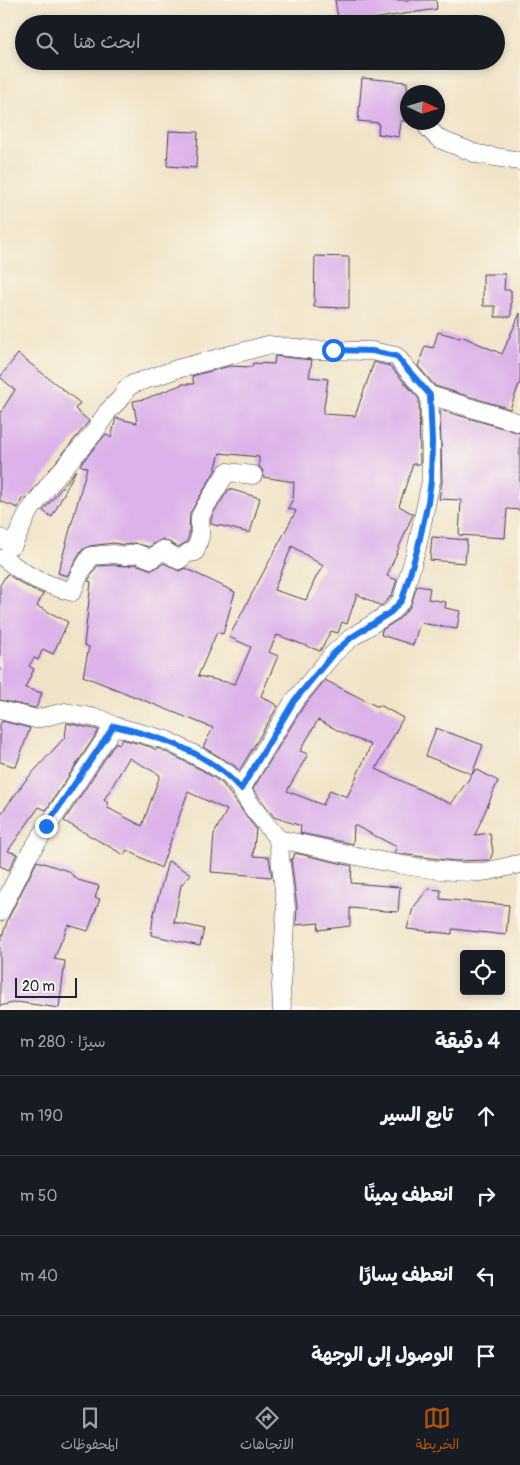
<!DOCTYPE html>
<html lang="ar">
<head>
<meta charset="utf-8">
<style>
  :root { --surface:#171b24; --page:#20242c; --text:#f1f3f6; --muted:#9ea1a6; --line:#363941; --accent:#b45309 }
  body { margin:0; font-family:Pangolin,"Playpen Sans Arabic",sans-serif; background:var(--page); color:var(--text); direction:rtl }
  .controls { position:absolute; right:15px; bottom:15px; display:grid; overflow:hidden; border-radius:5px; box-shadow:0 2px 8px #0003 }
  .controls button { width:45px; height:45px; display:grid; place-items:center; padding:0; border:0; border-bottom:1px solid var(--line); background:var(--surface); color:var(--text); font:25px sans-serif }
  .compass { position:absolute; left:400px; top:85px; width:45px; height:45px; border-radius:50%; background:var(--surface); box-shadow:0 2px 8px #0003; rotate:94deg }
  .scale { position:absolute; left:15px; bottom:12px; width:62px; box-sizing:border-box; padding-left:5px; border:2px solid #22223b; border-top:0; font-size:14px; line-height:18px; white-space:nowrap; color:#22223b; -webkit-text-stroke:4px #fbf7ec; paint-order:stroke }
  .stop { position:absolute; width:15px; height:15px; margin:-11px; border:4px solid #1a73e8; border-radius:50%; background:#fff }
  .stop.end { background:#1a73e8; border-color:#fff; box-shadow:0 1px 5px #0008 }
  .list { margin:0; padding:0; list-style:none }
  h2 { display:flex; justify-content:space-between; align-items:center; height:65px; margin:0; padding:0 20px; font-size:21px }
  h2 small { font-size:16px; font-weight:400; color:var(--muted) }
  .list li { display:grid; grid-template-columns:32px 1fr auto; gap:15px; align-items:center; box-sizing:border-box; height:80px; padding:0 20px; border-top:1px solid var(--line) }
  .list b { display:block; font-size:19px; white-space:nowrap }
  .list em { font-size:16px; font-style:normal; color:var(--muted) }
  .icon { flex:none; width:28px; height:28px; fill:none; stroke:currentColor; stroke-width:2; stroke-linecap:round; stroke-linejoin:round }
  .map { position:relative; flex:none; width:520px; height:1010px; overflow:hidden; direction:ltr }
  .search { position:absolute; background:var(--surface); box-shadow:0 2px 8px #0003; left:15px; right:15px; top:15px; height:55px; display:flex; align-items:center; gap:12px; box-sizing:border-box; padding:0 18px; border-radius:28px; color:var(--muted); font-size:19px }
  .sheet { height:385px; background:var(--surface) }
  nav { display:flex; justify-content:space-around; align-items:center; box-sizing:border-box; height:70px; border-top:1px solid var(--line); background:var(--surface); font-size:14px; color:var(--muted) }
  nav a { display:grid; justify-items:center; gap:2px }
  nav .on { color:var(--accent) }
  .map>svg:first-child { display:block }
  .building { fill:#dbb2e9; fill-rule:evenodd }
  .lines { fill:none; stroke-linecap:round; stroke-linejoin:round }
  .street-casing { stroke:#413f50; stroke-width:19 }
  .street { stroke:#fff; stroke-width:18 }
  .route { stroke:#1a73e8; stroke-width:6 }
</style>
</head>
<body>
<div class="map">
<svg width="520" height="1010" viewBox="0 0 520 1010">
  <rect width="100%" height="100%" fill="#fbf7ec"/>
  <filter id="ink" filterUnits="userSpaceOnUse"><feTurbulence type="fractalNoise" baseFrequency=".02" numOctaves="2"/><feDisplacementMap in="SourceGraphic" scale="10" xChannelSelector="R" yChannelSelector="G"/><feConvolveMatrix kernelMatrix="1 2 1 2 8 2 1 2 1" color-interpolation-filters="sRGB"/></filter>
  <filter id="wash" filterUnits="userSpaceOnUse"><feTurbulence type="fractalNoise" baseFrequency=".0096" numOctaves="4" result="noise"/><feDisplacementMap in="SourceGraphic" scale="20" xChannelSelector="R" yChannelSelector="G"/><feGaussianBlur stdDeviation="1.12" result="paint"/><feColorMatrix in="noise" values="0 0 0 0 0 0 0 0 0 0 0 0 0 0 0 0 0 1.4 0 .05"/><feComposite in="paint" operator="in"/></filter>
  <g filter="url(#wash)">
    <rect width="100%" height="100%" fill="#f1e3c7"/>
    <g id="blocks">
      <g class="building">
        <polygon points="335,0 436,0 437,9 339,24"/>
        <polygon points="362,78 407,82 408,114 406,114 405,121 401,121 399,137 378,134 379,123 358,121"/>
        <polygon points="169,131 198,132 196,168 167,166"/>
        <polygon points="315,256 349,257 349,308 314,307"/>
        <polygon points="483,274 505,274 504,290 511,290 511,317 495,317 495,306 483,306"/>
        <polygon points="520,313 520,382 510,409 435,386 418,366 425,346 433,348 438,332 460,338 461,336 502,354"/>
        <polygon points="18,354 80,403 75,409 89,421 26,499 23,497 18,508 0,501 0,413 15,390 0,377"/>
        <path d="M275,356L312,360L309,377L328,379L323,414L355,416L374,362L390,366L419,399L420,464H413L399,506L413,514L387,576L397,580L392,595L381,606L357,594L347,624L342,622L338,633L331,631L320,651L277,635L269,652L278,656L261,696L278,706L239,771L235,766L203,747L213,728L83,676L89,647L84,645L91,582L88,581L97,566L114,565L127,566L135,564L152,570L164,563L179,571L185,568L235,592L223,634L217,632L198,676L235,684L251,647L229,637L296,511L288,508L293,499L294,482L263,477V471L259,466V457L220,453L215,471L190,513L189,535L187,542L178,547L163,539L157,542L149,547L134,543L125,545L113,543L90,546L82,550L67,576L58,573L87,468L80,465L106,434L111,438L116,418L137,423L133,401L145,399L183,384H194L192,376L230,366L252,367L253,363L274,364ZM292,546L323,566L316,577L306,600L274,590Z"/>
        <polygon points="440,410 520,433 520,510 507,509 505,538 459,535 461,500 439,499 442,481"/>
        <polygon points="76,470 52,517 43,511"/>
        <polygon points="229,489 260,498 250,533 218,525 218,526 211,524 211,520 214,512"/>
        <polygon points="432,537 467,540 465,563 430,560"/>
        <polygon points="7,574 24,585 43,594 37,606 68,622 53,654 43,649 38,660 34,658 29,666 34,669 25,688 42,693 36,708 0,700 0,585"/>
        <polygon points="417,586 430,588 428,599 446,602 445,608 460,611 457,629 420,623 413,645 381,635 382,630 399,619 410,607"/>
        <path d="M325,680L378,707L380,705L403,718L376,769L451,804L476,769L498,781L475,835L490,833L493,852L490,860L454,861L394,853L397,847L354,825L353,844L300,833L301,826L274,817L253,789L303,707ZM318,720L349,736L371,745L347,797L330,790L323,805L287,791L308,754L300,751Z"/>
        <polygon points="2,721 30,728 16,767 0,762 0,725"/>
        <polygon points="67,723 99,730 46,810 39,807 8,851 17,854 9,870 0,866 0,815 26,780 65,737"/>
        <polygon points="436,728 483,745 472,774 426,756"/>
        <path d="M122,739L151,747L156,750L157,748L162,750L202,770L222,783L256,829L253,856L269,857L272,877L211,872L214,834L227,810L188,792L161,868L127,850L124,855L64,821L116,742L119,745ZM129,758L160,775L142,826L106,807L109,804L104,800Z"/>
        <polygon points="295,853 352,866 351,883 400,887 398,912 350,908 350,926 318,930 319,923 296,925 297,907 291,859 293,859"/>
        <polygon points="37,861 68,871 78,880 99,886 95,898 100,899 88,931 68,925 54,959 65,961 59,1008 17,1002 0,1006 0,942 8,919"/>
        <polygon points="168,861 191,874 181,885 174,922 204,929 200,946 151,935 153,917"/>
        <polygon points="428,889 441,890 440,899 509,905 506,935 452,929 452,934 407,929 413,908"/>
      </g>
    </g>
  </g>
  <g filter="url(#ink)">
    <use href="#blocks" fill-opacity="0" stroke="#413f50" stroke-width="1"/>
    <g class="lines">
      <g class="street-casing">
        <g id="street">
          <polyline points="428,128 439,139 477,154 520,161"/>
          <polyline points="429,395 520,423"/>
          <polyline points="0,538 13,545 28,513 52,481 93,434 108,411 121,398 127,388 133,384 177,369 268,345 314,350 372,351 396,356 429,395 431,441 431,481 417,547 402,600 391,612 352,637 333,654 294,701 241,789"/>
          <path d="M4,558C29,578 42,583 72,592L80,573L91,556L114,554L125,556L136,553L151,559L163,550L179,560L188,553L195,552L200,537V517L205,507L227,472L253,475"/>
          <polyline points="0,710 36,719 65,712 101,719 114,726 166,740 207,761 229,775 241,789 252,807 278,839"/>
          <polyline points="0,912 28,856 114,726"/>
          <path d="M282,1010L281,986L286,908L278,839C344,852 411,872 479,872C492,872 507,866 520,864"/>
        </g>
      </g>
      <use href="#street" class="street"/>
    </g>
  </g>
  <g class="lines" filter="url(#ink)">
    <path class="route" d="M46,826L114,726C161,737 208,752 241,789L294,701L333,654L352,637L391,612L402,600L418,547L428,502L431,481L432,441L430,395L396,356L372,351L333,350"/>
  </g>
</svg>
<div class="controls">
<button><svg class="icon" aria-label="locate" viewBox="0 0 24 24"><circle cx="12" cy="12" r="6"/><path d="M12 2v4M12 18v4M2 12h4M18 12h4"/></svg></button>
</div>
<svg class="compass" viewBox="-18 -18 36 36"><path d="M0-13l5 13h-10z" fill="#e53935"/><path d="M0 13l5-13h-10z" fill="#9ea1a6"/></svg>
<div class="scale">20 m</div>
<div class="stop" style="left:333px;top:350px"></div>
<div class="stop end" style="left:46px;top:826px"></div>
<div class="search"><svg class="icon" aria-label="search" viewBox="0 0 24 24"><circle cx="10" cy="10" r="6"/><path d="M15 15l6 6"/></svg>ابحث هنا</div>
</div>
<section class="sheet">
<h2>4 دقيقة<small>سيرًا · 280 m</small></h2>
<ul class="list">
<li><svg class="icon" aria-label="ahead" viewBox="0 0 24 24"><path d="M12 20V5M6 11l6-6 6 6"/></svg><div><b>تابع السير</b></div><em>190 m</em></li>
<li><svg class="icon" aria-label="right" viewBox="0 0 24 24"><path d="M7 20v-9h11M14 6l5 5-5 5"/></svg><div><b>انعطف يمينًا</b></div><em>50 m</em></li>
<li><svg class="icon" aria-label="left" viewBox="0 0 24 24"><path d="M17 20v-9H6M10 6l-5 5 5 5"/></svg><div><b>انعطف يسارًا</b></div><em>40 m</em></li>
<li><svg class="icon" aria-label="arrive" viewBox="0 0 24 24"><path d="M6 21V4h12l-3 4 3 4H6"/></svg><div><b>الوصول إلى الوجهة</b></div></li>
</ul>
</section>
<nav>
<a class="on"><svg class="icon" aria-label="map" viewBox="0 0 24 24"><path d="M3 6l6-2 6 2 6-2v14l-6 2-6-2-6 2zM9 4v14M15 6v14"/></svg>الخريطة</a>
<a><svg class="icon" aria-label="directions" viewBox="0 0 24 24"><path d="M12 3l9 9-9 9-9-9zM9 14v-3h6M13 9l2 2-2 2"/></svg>الاتجاهات</a>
<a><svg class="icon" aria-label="saved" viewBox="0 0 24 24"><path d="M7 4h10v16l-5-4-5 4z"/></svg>المحفوظات</a>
</nav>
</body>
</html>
